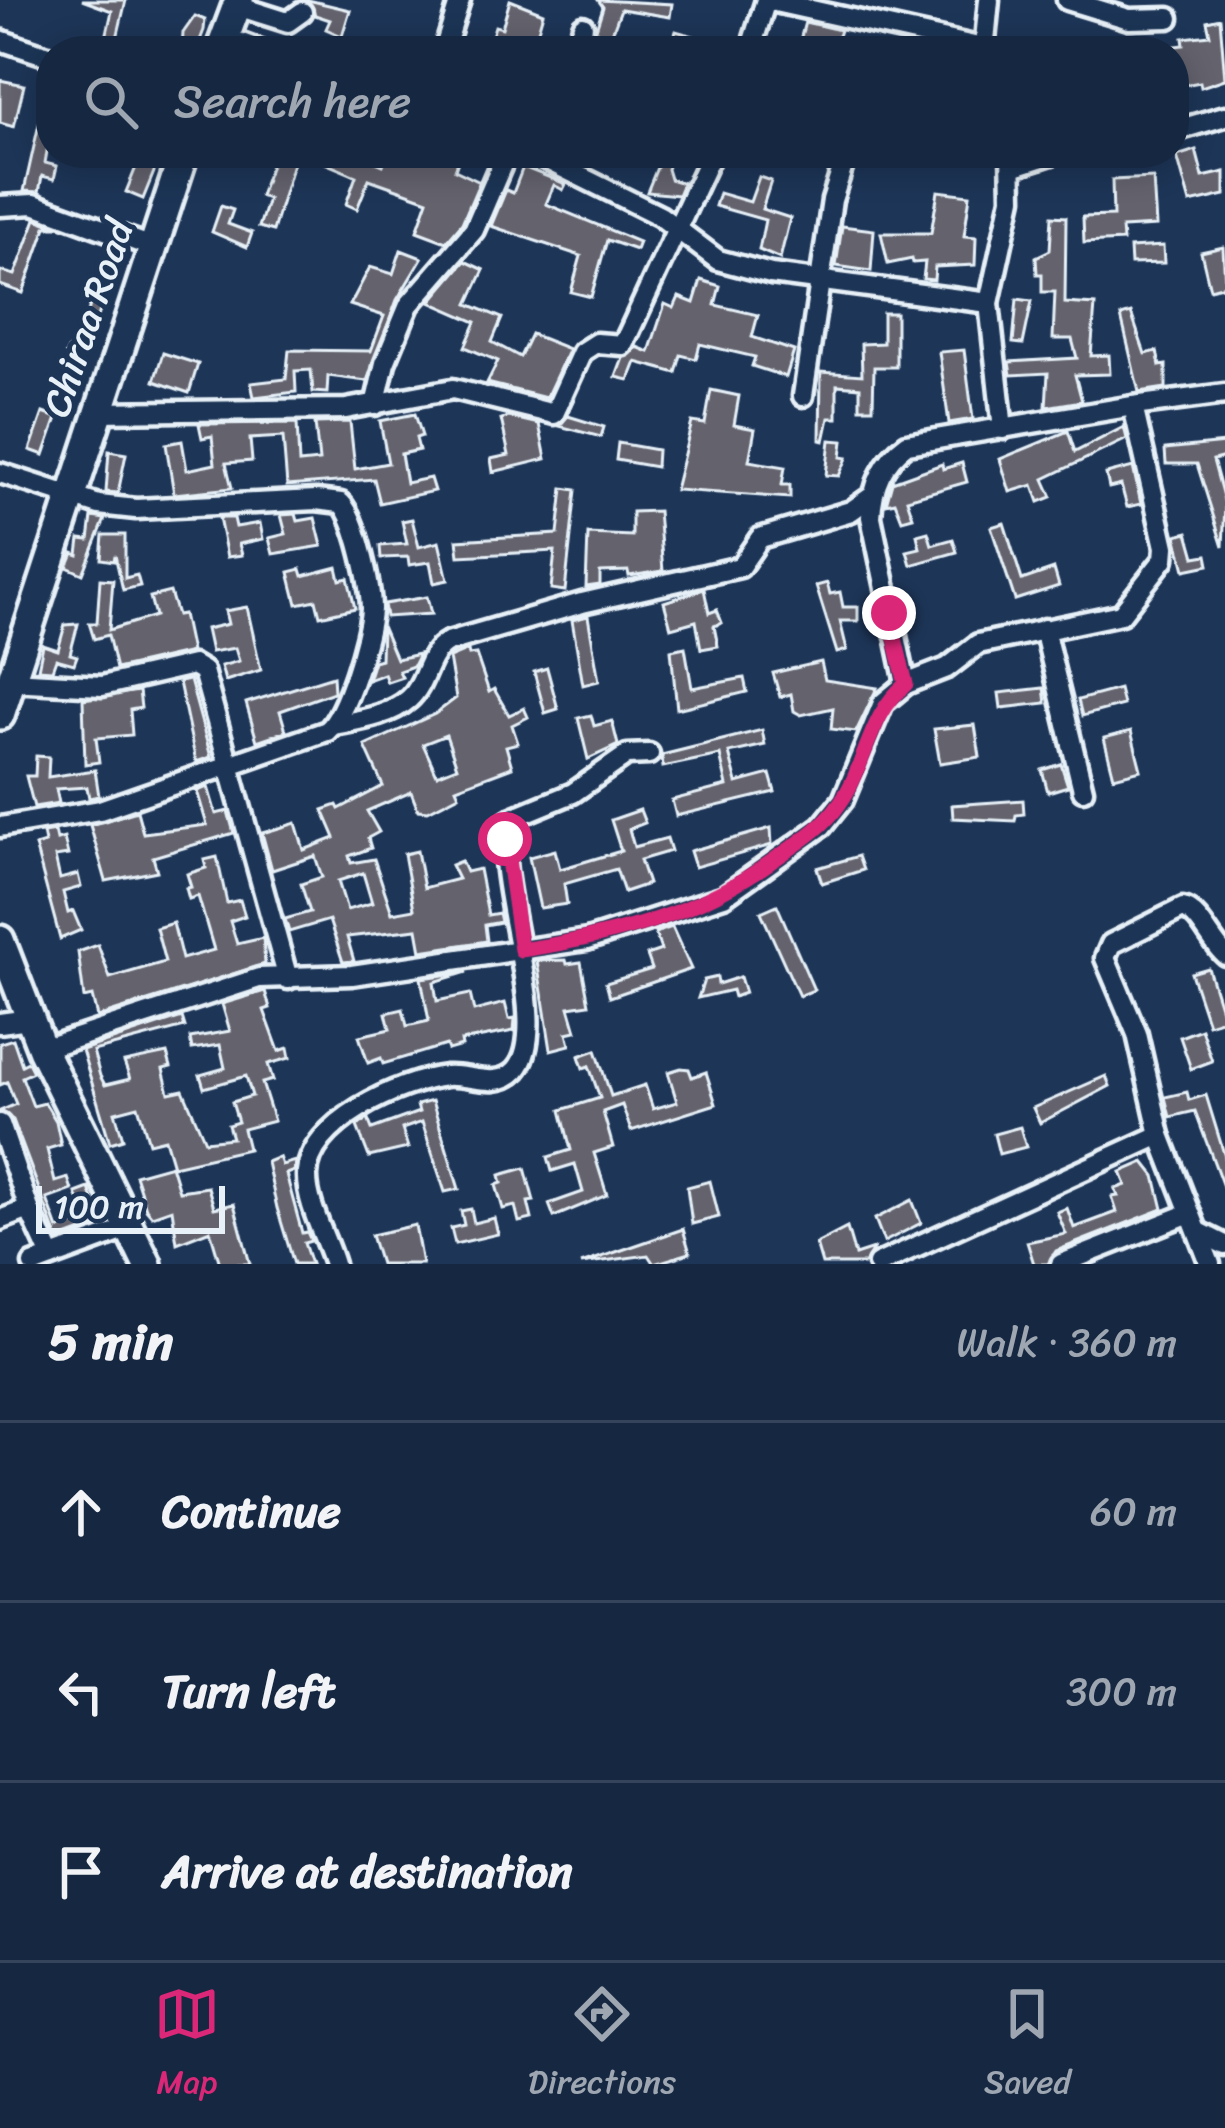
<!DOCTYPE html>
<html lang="en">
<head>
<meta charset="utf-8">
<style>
  :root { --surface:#162841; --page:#23344c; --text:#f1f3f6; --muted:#9ea6b1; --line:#35445a; --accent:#db2777 }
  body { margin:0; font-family:Sriracha,sans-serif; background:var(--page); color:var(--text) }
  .scale { position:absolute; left:36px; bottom:30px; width:189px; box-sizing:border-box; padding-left:12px; border:6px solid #e8f1f8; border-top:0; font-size:33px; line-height:42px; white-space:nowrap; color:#e8f1f8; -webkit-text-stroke:9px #1d3557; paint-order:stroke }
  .stop { position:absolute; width:36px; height:36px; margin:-27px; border:9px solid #db2777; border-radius:50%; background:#fff }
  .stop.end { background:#db2777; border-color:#fff; box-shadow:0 3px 12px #0008 }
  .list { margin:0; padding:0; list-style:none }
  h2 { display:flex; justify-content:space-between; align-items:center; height:156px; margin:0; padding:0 48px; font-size:51px }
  h2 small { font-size:39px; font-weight:400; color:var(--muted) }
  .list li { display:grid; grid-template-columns:78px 1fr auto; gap:36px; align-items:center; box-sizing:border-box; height:180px; padding:0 48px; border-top:3px solid var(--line) }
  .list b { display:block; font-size:45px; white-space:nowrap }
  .list em { font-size:39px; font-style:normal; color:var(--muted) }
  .icon { flex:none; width:66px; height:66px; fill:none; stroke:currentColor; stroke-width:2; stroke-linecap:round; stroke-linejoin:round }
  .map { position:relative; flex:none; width:1225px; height:1264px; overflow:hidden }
  .search { position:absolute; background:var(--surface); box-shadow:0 6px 30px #0003; left:36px; right:36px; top:36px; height:132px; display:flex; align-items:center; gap:30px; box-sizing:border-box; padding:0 42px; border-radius:48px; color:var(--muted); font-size:45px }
  .sheet { height:696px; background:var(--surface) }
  nav { display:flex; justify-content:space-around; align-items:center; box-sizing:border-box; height:168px; border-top:3px solid var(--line); background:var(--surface); font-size:33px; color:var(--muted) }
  nav a { display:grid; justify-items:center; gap:6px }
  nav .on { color:var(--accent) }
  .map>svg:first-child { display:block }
  .building { fill:#63626d; stroke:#e8f1f8; stroke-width:3; fill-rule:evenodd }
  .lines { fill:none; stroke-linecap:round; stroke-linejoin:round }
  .minor-casing { stroke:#e8f1f8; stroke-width:27 }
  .highway-casing { stroke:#e8f1f8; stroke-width:36 }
  .minor { stroke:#1d3557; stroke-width:18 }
  .highway { stroke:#1d3557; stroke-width:27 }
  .route { stroke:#db2777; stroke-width:15 }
  .labels { text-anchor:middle; stroke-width:10; stroke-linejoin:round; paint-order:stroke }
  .street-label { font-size:39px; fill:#e8f1f8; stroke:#1d3557 }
</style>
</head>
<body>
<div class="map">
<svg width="1225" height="1264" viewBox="0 0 1225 1264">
  <rect width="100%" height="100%" fill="#1d3557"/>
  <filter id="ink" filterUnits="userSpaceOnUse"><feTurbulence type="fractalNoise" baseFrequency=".00833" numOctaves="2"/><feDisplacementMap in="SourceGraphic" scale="24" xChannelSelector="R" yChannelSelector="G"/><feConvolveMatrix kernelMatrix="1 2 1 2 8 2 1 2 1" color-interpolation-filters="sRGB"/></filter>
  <g filter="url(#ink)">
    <g class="building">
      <polygon points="82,0 126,0 114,51 103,51 112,11"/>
      <polygon points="308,0 350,10 342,36 326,29 330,20 315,15"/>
      <polygon points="510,0 543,13 532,51 514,51 516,44 492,36 495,26 502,28"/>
      <polygon points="598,0 672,4 670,17 621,9 612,33 671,47 676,31 719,43 716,51 633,51 608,45 605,51 589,51 603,7"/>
      <polygon points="195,16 205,20 204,30 196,51 182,51 183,33"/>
      <polygon points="1220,18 1225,79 1201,87 1200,82 1174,87 1175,46 1184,45 1183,38 1210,35 1207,21"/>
      <polygon points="805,22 840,30 833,51 797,51"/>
      <polygon points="0,80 24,85 14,127 0,123"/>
      <polygon points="47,88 51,129 45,163 57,166 54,179 42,176 39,192 24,191"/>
      <polygon points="1196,150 1203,177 1225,172 1225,195 1190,203 1177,156"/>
      <polygon points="275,153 296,153 273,231 259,227 268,199 260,196"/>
      <polygon points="325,153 355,153 383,165 388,153 461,153 455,170 480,182 491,155 462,223 446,242 417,231 428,200 369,179 357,209 346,204 356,176 322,162"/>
      <polygon points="663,153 673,153 667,169 670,179 683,183 678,195 647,192"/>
      <polygon points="141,155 158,162 143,199 126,192"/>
      <polygon points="523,167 566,184 563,190 554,185 546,204 639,242 636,250 607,240 591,297 571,292 581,256 491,226 506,190 513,193"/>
      <polygon points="759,177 771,181 762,209 790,218 780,259 759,250 765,220 715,206 719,193 750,202"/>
      <polygon points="1153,178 1156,226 1122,228 1123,241 1084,243 1083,217 1113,216 1112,180"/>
      <polygon points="938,191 970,195 964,236 976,237 975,265 935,267 934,280 923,279 925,262 913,263 912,259 888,264 881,233 931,233"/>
      <polygon points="221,206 233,210 228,224 252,233 247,247 212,232"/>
      <polygon points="1052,216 1066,217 1065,303 1095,305 1091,356 1109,355 1110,374 1075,375 1082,401 1046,407 1048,373 1011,375 1009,362 1077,358 1072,339 1053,339 1055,292 1042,292 1042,274 1037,274 1036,257 1050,250"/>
      <polygon points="36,219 58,227 46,227 23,293 0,285 0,271 15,275"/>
      <polygon points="842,226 874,230 871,271 836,266"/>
      <polygon points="1163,246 1164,263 1131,264 1130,248"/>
      <polygon points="1223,247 1225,285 1210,289 1201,252"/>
      <polygon points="401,250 422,258 397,300 367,381 328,376 327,393 313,392 311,370 295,371 296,392 254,397 251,383 286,379 289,350 371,351 384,316 350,305 370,267 393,274"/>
      <polygon points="465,261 484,270 468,304 502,318 492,342 520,357 531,334 569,349 546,398 487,383 498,361 465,347 476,322 430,302"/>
      <polygon points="701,280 720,286 715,305 758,315 752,337 794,351 786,377 752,366 755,357 700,344 696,359 681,355 676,373 636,362 629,380 616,377 623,358 637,347 649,352 665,304 674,308 679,297 694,303"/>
      <polygon points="96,284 107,288 93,333 82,358 66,353 85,322"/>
      <polygon points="1017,299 1032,301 1023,344 1013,343"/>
      <polygon points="883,313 896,313 896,367 874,367 873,408 860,408 860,387 837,385 837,418 829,418 824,441 820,440 821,372 862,375 861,344 883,343"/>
      <polygon points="1131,313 1145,354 1157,351 1160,366 1166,365 1166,388 1139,392 1121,316"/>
      <polygon points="964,350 973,419 949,423 939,352"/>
      <polygon points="163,353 198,364 189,393 154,381"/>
      <polygon points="711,390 739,396 734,425 755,429 749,461 785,467 782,485 790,485 790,498 675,490 692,422 705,424"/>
      <polygon points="43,413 57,418 44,455 30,450"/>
      <polygon points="415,414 422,436 416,438 419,450 401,454 406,483 430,478 434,491 380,503 374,479 287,486 283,437 250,439 252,461 226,463 232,488 174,494 166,444 182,441 187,470 215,464 212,436 202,438 199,424 297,423 299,463 319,461 315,423 350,422 355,469 388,463 380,421"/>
      <polygon points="568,416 604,427 601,437 559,426"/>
      <polygon points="509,417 539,424 546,459 493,472 491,459 509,455 501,419"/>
      <polygon points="1124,427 1127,439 1044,479 1052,497 1039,502 1033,485 1010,492 1000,459 1068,431 1075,452"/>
      <polygon points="830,440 843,441 841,457 847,458 839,476 826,475"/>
      <polygon points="618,443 657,450 656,467 616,460"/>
      <polygon points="1225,443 1225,457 1213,460 1225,504 1223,547 1197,464 1166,464 1165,449"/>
      <polygon points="109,451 126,454 118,493 106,492"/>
      <polygon points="962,463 967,482 907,499 913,517 902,520 895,502 886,504 892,482 942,464 943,469"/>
      <polygon points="1133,467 1141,504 1127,507 1121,485 1109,488 1106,474"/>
      <polygon points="563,488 576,490 565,591 551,589 555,551 459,556 457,540 558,534"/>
      <polygon points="658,511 663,571 629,576 628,571 600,572 600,585 586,587 588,534 632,536 632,512"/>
      <polygon points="296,514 298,521 315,518 322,546 273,554 269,538 286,534 281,515"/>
      <polygon points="92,517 105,519 83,574 67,567 73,553 78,555 80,539 89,540"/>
      <polygon points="219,518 234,518 236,527 260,523 263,539 239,544 242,555 227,557"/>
      <polygon points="412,519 419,547 439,542 448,580 434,583 430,562 409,565 408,557 381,558 380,546 407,544 402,521"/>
      <polygon points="1004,523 1022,580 1054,569 1059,586 1015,600 991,527"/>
      <polygon points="928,532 932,545 953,539 957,552 911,565 907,551 920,548 917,535"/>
      <polygon points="1188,532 1195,557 1207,555 1209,565 1185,570 1176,535"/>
      <polygon points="103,535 125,535 125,578 137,575 140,586 123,590 115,555 114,561 101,559"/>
      <polygon points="337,567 340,580 348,578 355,608 320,616 316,600 297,604 289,572 301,569 303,576"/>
      <polygon points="100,579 113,580 109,630 155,616 150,597 170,592 177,615 183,614 191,652 116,669 108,635 94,639 89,623 97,623"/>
      <polygon points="827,583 830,594 840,592 843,607 858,607 858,621 840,621 847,650 837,653 816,586"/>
      <polygon points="704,589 709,613 717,610 722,623 714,626 718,646 701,649 696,621 671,628 664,602"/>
      <polygon points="427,597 431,614 386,617 384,604"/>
      <polygon points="247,607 261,670 225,681 221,666 239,661 235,648 211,652 206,629 228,624 225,611"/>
      <polygon points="588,616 599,681 583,685 572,620"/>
      <polygon points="78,624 70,654 77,656 74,664 56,659 52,670 38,669 43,645 58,650 65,625"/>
      <polygon points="382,626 396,659 419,654 413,666 399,671 402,677 387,682 384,674 368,680 374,661 381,659"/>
      <polygon points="685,647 692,688 744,678 747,692 677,709 671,650"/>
      <path d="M468,650L469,655L476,654L489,692L494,689L509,715L524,708L528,717L512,725L518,743L506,746L512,767L456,788L459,795L428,811L418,810L411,792L367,811L379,832L368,838L371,848L349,856L351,863L374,859L392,913L414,909L404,854L417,851L424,888L458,879L451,865L461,861L466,872L479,869L488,915L499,913L501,922L485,925L487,941L421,951L417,929L347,937L354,961L343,962L329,920L289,932L285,919L310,912L301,884L322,877L315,856L272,870L262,833L296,823L304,850L335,838L323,810L337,805L339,809L383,786L365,746L435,714L456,698L449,658ZM446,735L457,767L437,775L423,744ZM363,873L372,903L347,910L338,881Z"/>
      <polygon points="821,662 825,680 877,688 856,732 831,729 833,708 801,715 794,711 791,694 780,697 773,673"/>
      <polygon points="547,668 558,709 545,713 534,672"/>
      <polygon points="333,676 334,692 280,711 286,731 257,741 246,703"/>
      <polygon points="190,680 211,757 196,762 179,682"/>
      <polygon points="1044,688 1046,703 1001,708 999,693"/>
      <polygon points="1119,689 1123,705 1082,716 1078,700"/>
      <polygon points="139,691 141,708 130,710 132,735 96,738 99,762 85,764 83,699"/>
      <polygon points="591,715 594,726 612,721 618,745 588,759 578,718"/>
      <polygon points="975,725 980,757 940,763 934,729"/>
      <polygon points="762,730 765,745 729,753 737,783 770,774 775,792 676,816 672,800 727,786 720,755 663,767 662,755"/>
      <polygon points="1131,731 1141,770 1114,777 1104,738"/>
      <polygon points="36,756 49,757 48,777 95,770 99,796 89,798 87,787 56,789 59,803 34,807 26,776 35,776"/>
      <polygon points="1061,764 1068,786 1048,792 1042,770"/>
      <polygon points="208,787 216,814 228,811 234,833 153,857 157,871 106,881 90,825 137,811 143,833 207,825 197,791"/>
      <polygon points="1023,800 1024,814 1016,815 1015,821 953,818 952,805"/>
      <polygon points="640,810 645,823 629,829 634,847 667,838 671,851 640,860 648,884 624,892 616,869 564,884 567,904 540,908 529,857 555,850 560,869 621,851 611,820"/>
      <polygon points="771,828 772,845 695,867 690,851"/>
      <polygon points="55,831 57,840 64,838 68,855 55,857 60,879 78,874 81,887 63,892 68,913 73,911 81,930 60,939 35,846 45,843 43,833"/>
      <polygon points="858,856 863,870 822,883 817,868"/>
      <polygon points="217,857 227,903 240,900 245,916 230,921 237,944 263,938 265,964 97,1017 92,996 84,998 78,952 98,945 110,978 165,962 156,928 173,923 182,959 214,950 198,896 189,899 186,888 191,887 187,874 206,868 204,860"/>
      <polygon points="777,905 814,990 799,996 761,912"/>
      <polygon points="672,927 691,969 610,997 606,983 652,969 647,955 661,950 655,933"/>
      <polygon points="566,960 567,964 581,962 589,1004 569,1007 576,1031 567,1033 570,1045 551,1050 537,961"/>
      <polygon points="1208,968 1224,1019 1208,1024 1191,973"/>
      <polygon points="467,972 434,982 437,1001 470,994 474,1011 505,1003 509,1019 515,1018 514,1031 461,1041 462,1046 448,1050 446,1045 383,1064 381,1058 368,1063 359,1036 390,1029 386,1013 403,1009 407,1026 429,1021 421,978"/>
      <polygon points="717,977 718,984 740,977 745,993 734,997 732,990 698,998 704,980"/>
      <polygon points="265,991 270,1008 264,1010 279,1051 288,1048 290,1058 268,1064 273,1080 262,1083 274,1121 243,1129 248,1149 173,1166 165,1139 149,1143 138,1106 115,1112 123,1139 110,1143 82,1050 182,1017 185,1027 93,1051 100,1076 105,1085 130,1079 124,1062 167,1053 171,1067 163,1069 169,1093 183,1090 205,1141 232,1138 228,1125 238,1122 232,1102 252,1096 246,1076 204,1088 200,1075 225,1068 220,1045 192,1049 190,1038 230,1031 222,1004"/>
      <polygon points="1201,1029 1212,1061 1191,1069 1180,1037"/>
      <polygon points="13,1039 22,1065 28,1062 33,1072 22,1077 33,1106 45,1103 56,1121 61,1145 47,1149 55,1182 68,1178 72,1190 47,1199 58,1229 85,1220 76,1193 89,1188 101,1224 58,1240 13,1120 0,1111 16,1104 7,1082 0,1085 0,1043"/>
      <polygon points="596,1050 611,1096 645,1085 653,1109 677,1102 668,1072 681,1068 689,1069 692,1077 706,1072 716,1104 631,1131 622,1105 603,1112 613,1147 594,1153 607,1195 554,1217 549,1204 583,1192 575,1164 552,1171 548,1157 571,1150 561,1110 600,1098 589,1066 583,1068 579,1056"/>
      <polygon points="1106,1076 1110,1086 1040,1123 1033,1108"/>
      <polygon points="1187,1092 1189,1100 1206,1095 1225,1157 1225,1192 1195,1111 1170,1117 1165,1097"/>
      <polygon points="432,1101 459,1189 445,1192 422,1122 402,1129 408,1148 369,1157 357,1126 368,1119 372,1129 419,1112 417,1105"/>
      <polygon points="1020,1127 1026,1147 999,1154 994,1134"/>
      <polygon points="279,1157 282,1165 295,1161 294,1171 286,1174 302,1233 307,1232 311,1241 304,1243 311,1264 294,1264 277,1208 267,1162"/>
      <polygon points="1144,1162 1155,1176 1163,1209 1056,1251 1048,1264 1034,1264 1027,1242 1066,1234 1057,1212 1067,1208 1074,1228 1117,1212 1112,1197 1118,1196 1115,1189 1126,1185 1121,1172"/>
      <polygon points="171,1165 179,1191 208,1187 214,1208 234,1204 250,1264 220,1264 210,1230 177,1243 172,1209 152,1216 146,1209 135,1175"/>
      <polygon points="525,1168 534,1201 528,1202 532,1219 519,1222 515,1206 503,1209 496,1185 502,1183 500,1175"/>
      <polygon points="710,1181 719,1217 692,1224 687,1187"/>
      <polygon points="912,1200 921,1223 884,1242 875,1219"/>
      <polygon points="471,1209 474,1223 494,1218 498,1234 455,1244 451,1228 464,1225 461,1211"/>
      <polygon points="415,1225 422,1264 380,1264 371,1235"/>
      <polygon points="847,1228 855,1255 873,1249 865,1264 822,1264 816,1244"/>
      <polygon points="683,1229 690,1253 654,1264 648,1255 581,1264"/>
    </g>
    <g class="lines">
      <g class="minor-casing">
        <g id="minor">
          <polyline points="766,0 983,48"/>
          <polyline points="1067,0 1129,19 1169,18"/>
          <polyline points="237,6 288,22 302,12"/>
          <polyline points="225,37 263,51"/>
          <polyline points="0,40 51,57"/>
          <polyline points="444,51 460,0"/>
          <polyline points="575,51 583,26"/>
          <polyline points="750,51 766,0"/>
          <polyline points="984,51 989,0"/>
          <polyline points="1174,131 1225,116"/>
          <polyline points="533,153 660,216 718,260 771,274 989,303"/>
          <polyline points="1015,166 1055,153"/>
          <polyline points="0,206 34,204 152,247"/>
          <polyline points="803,396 832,200 847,153"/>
          <polyline points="375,405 385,363 409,305 474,230 507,153"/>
          <polyline points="96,412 346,409 453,389 554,414 582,352 596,343 623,345 712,153"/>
          <polyline points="1003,429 989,303 1012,198 1011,153"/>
          <path d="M0,473L99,505L136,509L316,500L341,503C356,517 371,587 371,609C370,635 346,715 327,731L100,810L0,827"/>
          <polyline points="1044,629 1083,790"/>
          <polyline points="10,681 102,686 193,665 203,671 288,979"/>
          <path d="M906,684L871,517C872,487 882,462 907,444L1133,406"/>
          <path d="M334,725C359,720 390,716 409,699C428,682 425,654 448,642L582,603L740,567L760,538L851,511L872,496"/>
          <polyline points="0,1023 29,1019"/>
          <polyline points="42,1049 259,978 352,975 587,940 724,896 822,826 843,800 883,703 906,684 947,668 978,644 1121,614 1164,559 1165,547 1133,406 1225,394"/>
          <polyline points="0,1124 29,1209"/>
          <polyline points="0,1220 29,1209 51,1257"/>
          <polyline points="1201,1233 1225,1245"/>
          <polyline points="33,1264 130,1228"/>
          <path d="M334,1264C326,1237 307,1205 307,1177C306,1123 401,1081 446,1076C469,1074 497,1090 516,1070C556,1025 485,865 510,819L573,793L627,755L649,754"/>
          <polyline points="878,1264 1160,1135"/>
          <polyline points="1061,1264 1190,1213"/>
          <path d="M1210,1264L1160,1135L1137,1034L1105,958L1111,944L1183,908C1201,914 1210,941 1225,955"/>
        </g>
      </g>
      <g class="highway-casing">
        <g id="highway">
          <polyline points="220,51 239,0"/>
          <polyline points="0,715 184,153"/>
          <polyline points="0,940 42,1049 147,1264"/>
        </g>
      </g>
      <use href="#minor" class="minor"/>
      <use href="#highway" class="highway"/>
    </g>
  </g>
  <g class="lines" filter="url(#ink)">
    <path class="route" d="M505,839L521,950C620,935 696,915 778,857C801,841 824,827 840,803C868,763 867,717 906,684L889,613"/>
  </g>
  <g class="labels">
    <g class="street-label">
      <text transform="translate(87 318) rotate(-71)" y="14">Chiraa Road</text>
    </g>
  </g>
</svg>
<div class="scale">100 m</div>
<div class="stop" style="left:505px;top:839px"></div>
<div class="stop end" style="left:889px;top:613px"></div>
<div class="search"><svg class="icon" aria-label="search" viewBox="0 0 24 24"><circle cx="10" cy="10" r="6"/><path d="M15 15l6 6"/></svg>Search here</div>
</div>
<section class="sheet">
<h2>5 min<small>Walk · 360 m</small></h2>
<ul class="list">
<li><svg class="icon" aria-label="ahead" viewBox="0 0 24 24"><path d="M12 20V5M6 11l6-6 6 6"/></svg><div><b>Continue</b></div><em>60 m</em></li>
<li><svg class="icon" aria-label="left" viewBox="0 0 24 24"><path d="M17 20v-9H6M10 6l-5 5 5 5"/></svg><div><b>Turn left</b></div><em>300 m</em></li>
<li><svg class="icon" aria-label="arrive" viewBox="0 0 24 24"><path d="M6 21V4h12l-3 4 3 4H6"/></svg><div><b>Arrive at destination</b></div></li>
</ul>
</section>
<nav>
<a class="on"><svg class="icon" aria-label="map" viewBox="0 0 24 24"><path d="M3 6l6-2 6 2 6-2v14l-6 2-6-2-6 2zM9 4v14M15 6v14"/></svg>Map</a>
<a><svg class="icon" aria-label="directions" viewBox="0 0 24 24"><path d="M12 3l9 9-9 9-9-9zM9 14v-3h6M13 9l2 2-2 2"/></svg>Directions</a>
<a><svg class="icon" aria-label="saved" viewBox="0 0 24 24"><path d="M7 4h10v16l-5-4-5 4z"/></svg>Saved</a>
</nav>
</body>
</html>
